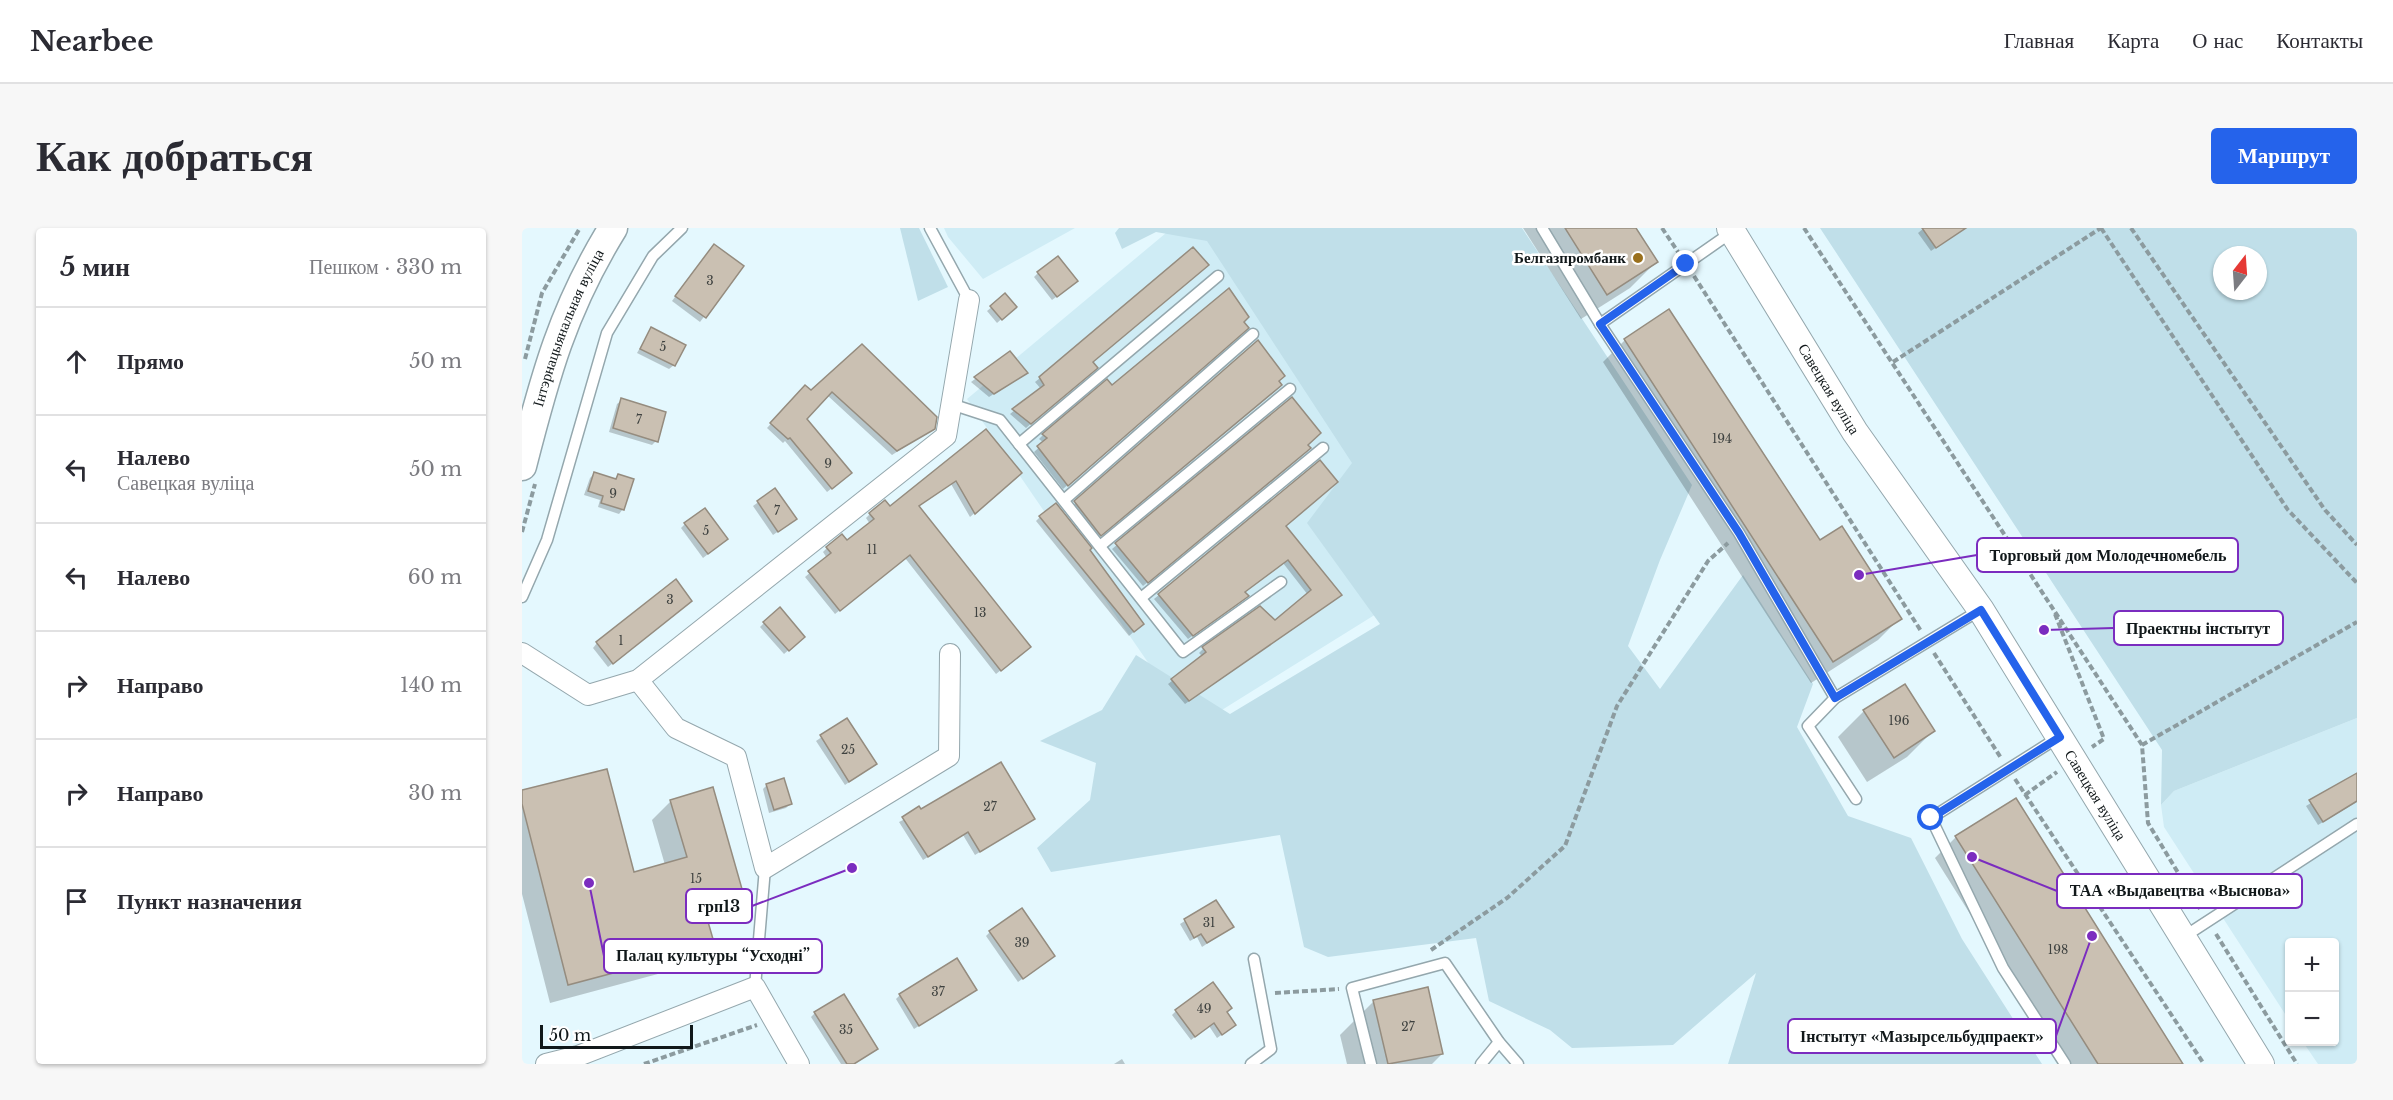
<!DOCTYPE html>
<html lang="ru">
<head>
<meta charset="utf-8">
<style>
  :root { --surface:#fff; --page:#f7f7f7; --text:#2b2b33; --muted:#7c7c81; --line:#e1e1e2; --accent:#2563eb }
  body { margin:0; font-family:"Libre Baskerville",serif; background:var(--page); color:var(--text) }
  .controls { position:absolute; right:18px; bottom:18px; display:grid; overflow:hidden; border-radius:6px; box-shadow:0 2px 4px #0004 }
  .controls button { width:54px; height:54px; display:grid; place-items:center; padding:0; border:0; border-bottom:2px solid var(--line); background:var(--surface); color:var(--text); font:30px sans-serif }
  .compass { position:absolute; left:1691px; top:18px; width:54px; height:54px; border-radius:50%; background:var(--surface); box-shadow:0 2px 4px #0004; rotate:17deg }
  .scale { position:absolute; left:18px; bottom:15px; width:153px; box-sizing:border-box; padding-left:6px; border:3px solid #11181a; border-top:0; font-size:16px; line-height:21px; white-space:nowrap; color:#11181a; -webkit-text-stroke:4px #fff; paint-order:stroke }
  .stop { position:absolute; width:18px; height:18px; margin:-14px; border:4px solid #2563eb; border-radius:50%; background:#fff }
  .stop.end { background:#2563eb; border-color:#fff; box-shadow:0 2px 6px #0008 }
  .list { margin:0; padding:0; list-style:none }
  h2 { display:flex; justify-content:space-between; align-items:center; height:78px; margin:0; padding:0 24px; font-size:26px }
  h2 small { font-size:20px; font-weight:400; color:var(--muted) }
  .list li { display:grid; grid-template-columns:39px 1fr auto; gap:18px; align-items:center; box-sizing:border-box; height:108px; padding:0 24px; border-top:2px solid var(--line) }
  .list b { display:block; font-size:22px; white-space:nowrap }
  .list p { margin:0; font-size:20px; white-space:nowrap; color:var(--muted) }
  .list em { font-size:20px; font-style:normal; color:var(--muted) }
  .icon { flex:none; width:33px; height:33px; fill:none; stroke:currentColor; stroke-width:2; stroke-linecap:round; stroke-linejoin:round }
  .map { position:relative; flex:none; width:1835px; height:836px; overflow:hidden; border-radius:6px }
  header { display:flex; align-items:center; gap:36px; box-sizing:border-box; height:84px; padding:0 30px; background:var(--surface); border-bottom:2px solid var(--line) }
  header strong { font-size:28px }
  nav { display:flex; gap:33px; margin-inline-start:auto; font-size:21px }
  .intro { display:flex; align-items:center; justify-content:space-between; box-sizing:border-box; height:144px; padding:0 36px }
  h1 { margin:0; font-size:42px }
  .button { padding:15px 27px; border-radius:6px; background:var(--accent); color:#fff; font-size:21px; font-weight:700 }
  main { display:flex; gap:36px; padding:0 36px }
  aside { flex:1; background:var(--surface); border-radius:6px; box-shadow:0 2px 4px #0004 }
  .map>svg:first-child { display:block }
  .built { fill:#cfecf5 }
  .green { fill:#c0dfe9; fill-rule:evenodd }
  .shadow { fill:#0003 }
  .building { fill:#cac0b2; stroke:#958c7f; stroke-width:1.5 }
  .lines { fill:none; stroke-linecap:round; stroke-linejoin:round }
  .service-casing { stroke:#94a7ad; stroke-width:13 }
  .minor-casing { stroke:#94a7ad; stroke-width:22 }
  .tertiary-casing { stroke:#94a7ad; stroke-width:28 }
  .secondary-casing { stroke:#94a7ad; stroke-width:31 }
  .path { stroke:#8c9b9f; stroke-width:4; stroke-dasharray:6 3; stroke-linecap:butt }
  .service { stroke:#fff; stroke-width:10 }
  .minor { stroke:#fff; stroke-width:20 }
  .tertiary { stroke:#fff; stroke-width:26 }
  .secondary { stroke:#fff; stroke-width:28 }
  .route { stroke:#2563eb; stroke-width:8 }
  .poi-dot { fill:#9a701d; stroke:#fff; stroke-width:2 }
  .labels { text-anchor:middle; stroke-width:5; stroke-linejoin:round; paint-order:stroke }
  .number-label { font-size:12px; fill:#3f4240 }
  .poi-label { font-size:15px; font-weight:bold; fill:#11181a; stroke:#fff; text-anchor:end }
  .street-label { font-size:15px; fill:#11181a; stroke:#fff }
  .leader { fill:none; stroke:#7b2cbf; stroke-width:2 }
  .callout-dot { fill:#7b2cbf; stroke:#fff; stroke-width:2 }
  .callout { fill:#fff; stroke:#7b2cbf; stroke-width:2 }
  .callout-label { font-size:16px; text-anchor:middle; font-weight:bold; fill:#11181a }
</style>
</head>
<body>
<header>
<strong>Nearbee</strong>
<nav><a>Главная</a><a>Карта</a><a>О нас</a><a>Контакты</a></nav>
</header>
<div class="intro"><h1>Как добраться</h1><a class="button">Маршрут</a></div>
<main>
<aside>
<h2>5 мин<small>Пешком · 330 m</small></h2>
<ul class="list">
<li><svg class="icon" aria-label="ahead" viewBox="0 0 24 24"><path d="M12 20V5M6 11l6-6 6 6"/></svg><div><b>Прямо</b></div><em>50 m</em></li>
<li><svg class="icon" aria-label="left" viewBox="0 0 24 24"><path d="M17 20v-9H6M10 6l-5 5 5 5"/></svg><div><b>Налево</b><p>Савецкая вуліца</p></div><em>50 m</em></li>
<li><svg class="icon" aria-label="left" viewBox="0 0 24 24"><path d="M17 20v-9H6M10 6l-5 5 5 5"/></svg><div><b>Налево</b></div><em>60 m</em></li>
<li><svg class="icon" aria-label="right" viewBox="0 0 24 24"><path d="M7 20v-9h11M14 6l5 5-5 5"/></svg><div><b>Направо</b></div><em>140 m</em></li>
<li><svg class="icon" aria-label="right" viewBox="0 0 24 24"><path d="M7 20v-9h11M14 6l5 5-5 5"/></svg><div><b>Направо</b></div><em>30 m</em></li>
<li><svg class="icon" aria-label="arrive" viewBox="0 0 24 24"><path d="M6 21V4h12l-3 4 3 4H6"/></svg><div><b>Пункт назначения</b></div></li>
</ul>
</aside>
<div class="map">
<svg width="1835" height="836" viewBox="0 0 1835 836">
  <rect width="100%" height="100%" fill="#e4f8fe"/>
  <g class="built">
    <polygon points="422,0 553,0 461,51 426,9"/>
    <polygon points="650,0 690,0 861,249 859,383 671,500 445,171"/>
    <polygon points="1835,490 1835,836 1796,836 1781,814 1812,814 1812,714 1768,714 1767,792 1642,599 1639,577 1652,563"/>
  </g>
  <g class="green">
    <polygon points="378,0 397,0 426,59 396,73"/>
    <polygon points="597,0 1000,0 1170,257 1138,332 1106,418 1138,461 1221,347 1291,456 1275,499 1326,588 1389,610 1440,711 1520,836 1206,836 1234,745 1151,817 1050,820 1028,802 967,773 954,710 806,729 782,719 758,607 529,644 515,620 568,572 574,535 518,513 580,482 614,427 708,486 858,396 785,295 830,235 685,13 634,4 600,21 593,5"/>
    <path d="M1298,0H1835V490L1652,563L1639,577L1640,522ZM1700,27H1736V63H1700Z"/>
  </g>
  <g class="shadow">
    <polygon points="1001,0 1112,0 1134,34 1108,60 1059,91"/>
    <polygon points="1402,0 1435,0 1437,3 1409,23 1396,5"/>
    <polygon points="188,22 220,38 178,94 150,73"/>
    <polygon points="516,45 550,57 530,72 512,49"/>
    <polygon points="483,68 493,79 475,95 465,83"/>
    <polygon points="720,94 720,104 541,261 512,224 522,215 517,211 521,207 585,153 590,159"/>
    <polygon points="129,101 152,137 147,141 115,125"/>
    <polygon points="1103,112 1298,314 1378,390 1356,412 1289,455 1081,134"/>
    <polygon points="736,114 755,153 754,162 574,311 549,279"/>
    <polygon points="340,118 412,200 370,227 305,167 283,191 324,249 305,264 263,213 261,215 245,200 283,159 289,165"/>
    <polygon points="488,125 504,145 467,169 449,154"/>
    <polygon points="569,134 569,144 504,200 488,186 519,161 513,154 518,150"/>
    <polygon points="770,171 784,217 783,224 621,358 590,321"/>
    <polygon points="100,172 134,213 130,217 87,204 95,176"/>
    <polygon points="464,203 494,249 448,289 429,256 396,278 503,423 474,446 383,330 313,386 283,349 305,330 301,324 305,320 325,314 348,296 344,290 348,286 368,280"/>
    <polygon points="798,234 763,298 814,371 663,476 646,456 681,429 677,425 681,421 738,380 753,394 786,367 761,335 721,364 721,372 666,411 632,371"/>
    <polygon points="72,246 92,252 96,248 101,281 97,286 76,279 78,272 62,267 68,250"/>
    <polygon points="253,262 268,295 251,307 231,278"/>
    <polygon points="518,289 566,322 616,400 607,408 514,293"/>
    <polygon points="163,296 200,315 181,330 159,300"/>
    <polygon points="164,377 86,439 71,420 75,415"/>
    <polygon points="242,395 277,413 262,426 238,399"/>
    <polygon points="1342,483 1411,503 1385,529 1345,554 1316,509"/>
    <polygon points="324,492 353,536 323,557 294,513"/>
    <polygon points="1835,547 1835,574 1796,597 1784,578"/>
    <polygon points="245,557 268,576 264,580 247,585 241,561"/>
    <polygon points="0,564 111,646 143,637 130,592 149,573 219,661 200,680 182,685 192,717 173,736 28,775 0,666"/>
    <polygon points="399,583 511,591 453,627 441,607 401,632 377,594"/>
    <polygon points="1434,609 1659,836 1542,836 1413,630"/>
    <polygon points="693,674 710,699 680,719 675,709 668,713 658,696"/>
    <polygon points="468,704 532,728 496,754 464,708"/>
    <polygon points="453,762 392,801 374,771 378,767"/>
    <polygon points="852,773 920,826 910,836 825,836 818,807"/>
    <polygon points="654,783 703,784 708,801 695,810 687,798 669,812 650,787"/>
    <polygon points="293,785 354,820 332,836 319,836 289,789"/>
    <polygon points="600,831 603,836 592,836"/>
  </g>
  <g class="building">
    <polygon points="1043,0 1114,0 1136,34 1085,67"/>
    <polygon points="1400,0 1444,0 1414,20"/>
    <polygon points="192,16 222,38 184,90 153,68"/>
    <polygon points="671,19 687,37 571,134 576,140 509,196 490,181 522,157 517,149"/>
    <polygon points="536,28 556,53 535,69 515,44"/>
    <polygon points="707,60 727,89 722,94 727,100 546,258 515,218 525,210 520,206 585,151 590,157"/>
    <polygon points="483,65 495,79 480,92 468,78"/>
    <polygon points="1147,81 1298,312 1320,298 1380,391 1311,434 1102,111"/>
    <polygon points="129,99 164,117 153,138 118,121"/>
    <polygon points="736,112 763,148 757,153 760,157 579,308 552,273"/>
    <polygon points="340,116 415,189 413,201 375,223 310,164 285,191 330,245 310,261 268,210 266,211 248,195 283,157 289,162"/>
    <polygon points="488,123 506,145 472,166 452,149"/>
    <polygon points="770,169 799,205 786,217 789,220 626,355 593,315"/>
    <polygon points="99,170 144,184 136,214 91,200"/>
    <polygon points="464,201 500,245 453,286 434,253 397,278 509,419 479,443 388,327 318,383 286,343 309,325 304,319 320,306 325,312 352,291 347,285 363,272 368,278"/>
    <polygon points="798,232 816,254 764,298 820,367 667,473 649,451 684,424 680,419 738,378 753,392 789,362 766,332 723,364 727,368 671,408 636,366"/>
    <polygon points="72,244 94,251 96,246 112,251 102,282 79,275 81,268 66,263"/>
    <polygon points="253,260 275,291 256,304 235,273"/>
    <polygon points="534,275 570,320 568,322 622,396 612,404 517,288"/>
    <polygon points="183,280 206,311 186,326 162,295"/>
    <polygon points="154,351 170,373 91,436 74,414"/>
    <polygon points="258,379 283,409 267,423 241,394"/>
    <polygon points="1383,456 1413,503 1372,530 1341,482"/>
    <polygon points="325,490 355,536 327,554 298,507"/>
    <polygon points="479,534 513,591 458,624 446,604 406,629 380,589 397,578 399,581"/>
    <polygon points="85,541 112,644 165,629 148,572 191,559 220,661 180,673 193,718 46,757 0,576 0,562"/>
    <polygon points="1835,545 1835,573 1801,594 1787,572"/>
    <polygon points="262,550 270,576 252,582 244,556"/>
    <polygon points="1494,570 1661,836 1576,836 1433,608"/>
    <polygon points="694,672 712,699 685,715 679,706 672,710 662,691"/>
    <polygon points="500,680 533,728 501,751 467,703"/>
    <polygon points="435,730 455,762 397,798 377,766"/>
    <polygon points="691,754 710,780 705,784 714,797 700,807 692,795 673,809 653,782"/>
    <polygon points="906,759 921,826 866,836 851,772"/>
    <polygon points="322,766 356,821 332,836 325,836 292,784"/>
  </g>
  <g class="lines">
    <g class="service-casing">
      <g id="service">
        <polyline points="408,0 447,72"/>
        <polyline points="1020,0 1078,96"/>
        <polyline points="1210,4 1078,96 1217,305 1313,470"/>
        <polyline points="429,176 478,192 661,424 759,354"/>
        <polyline points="497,216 696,48"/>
        <polyline points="542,272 731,106"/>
        <polyline points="578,318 768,161"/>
        <polyline points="0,369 25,312 85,105 131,28 160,0"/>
        <polyline points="619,370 801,220"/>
        <polyline points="1537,509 1409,590 1481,740 1543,836"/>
        <polyline points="1334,571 1286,498 1313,470 1458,382"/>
        <polyline points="1660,710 1835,596"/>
        <polyline points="233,759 243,640"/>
        <polyline points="729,836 749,821 732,731"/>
        <polyline points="849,836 830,760 923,735 977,814 996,836"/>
        <polyline points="959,836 977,814"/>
      </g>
    </g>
    <g class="minor-casing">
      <g id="minor">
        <polyline points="0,425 66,467 116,452 424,208 447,72"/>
        <polyline points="116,452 154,500 214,529 243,640 427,528 428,426"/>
        <polyline points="24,836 56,828 233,759 277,836"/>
      </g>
    </g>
    <g class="tertiary-casing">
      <g id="tertiary">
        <path id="s1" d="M1208,0L1333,204L1459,382L1739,836"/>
      </g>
    </g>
    <g class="secondary-casing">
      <g id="secondary">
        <path id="s2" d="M0,238C23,148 41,81 91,0"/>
      </g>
    </g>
    <g class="path">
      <polyline points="1140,0 1156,24"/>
      <polyline points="1282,0 1620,517 1626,595 1678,681"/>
      <polyline points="1579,0 1766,282 1835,355"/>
      <polyline points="1609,0 1803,282 1835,317"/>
      <polyline points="1172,48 1399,403"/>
      <polyline points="3,131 20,65 58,0"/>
      <polyline points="1371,134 1579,0"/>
      <polyline points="0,304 13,256"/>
      <polyline points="1533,386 1582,511 1570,519"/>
      <polyline points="1412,425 1479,530"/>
      <polyline points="1620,517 1835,394"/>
      <polyline points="1493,551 1682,836"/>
      <polyline points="1503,567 1535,544"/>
      <polyline points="1694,706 1775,836"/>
      <polyline points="909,722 985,670 1043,618 1095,478 1186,333 1206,315"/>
      <polyline points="753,765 817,761"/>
      <polyline points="122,836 235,797"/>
    </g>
    <use href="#service" class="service"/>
    <use href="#minor" class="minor"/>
    <use href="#tertiary" class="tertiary"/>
    <use href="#secondary" class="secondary"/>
  </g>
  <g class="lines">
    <polyline class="route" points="1164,36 1078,96 1217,305 1313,470 1459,382 1538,509 1409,590"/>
  </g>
  <circle class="poi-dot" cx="1116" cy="30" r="6"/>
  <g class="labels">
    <g class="number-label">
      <text x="188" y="57">3</text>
      <text x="141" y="123">5</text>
      <text x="117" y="196">7</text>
      <text x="1200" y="215">194</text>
      <text x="306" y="240">9</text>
      <text x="91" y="270">9</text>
      <text x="255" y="287">7</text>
      <text x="184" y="307">5</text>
      <text x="350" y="326">11</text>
      <text x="148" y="376">3</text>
      <text x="458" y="389">13</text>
      <text x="99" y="417">1</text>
      <text x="1377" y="497">196</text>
      <text x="326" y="526">25</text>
      <text x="468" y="583">27</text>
      <text x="174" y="655">15</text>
      <text x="687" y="699">31</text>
      <text x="500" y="719">39</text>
      <text x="1536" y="726">198</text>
      <text x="416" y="768">37</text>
      <text x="682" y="785">49</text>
      <text x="886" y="803">27</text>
      <text x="324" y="806">35</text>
    </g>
    <g class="poi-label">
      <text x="1104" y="35">Белгазпромбанк</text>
    </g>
    <g class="street-label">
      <text dy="5" stroke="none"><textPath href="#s2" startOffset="146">Інтэрнацыянальная вуліца</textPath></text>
      <text dy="5" stroke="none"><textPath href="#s1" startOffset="189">Савецкая вуліца</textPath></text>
      <text dy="5" stroke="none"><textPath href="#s1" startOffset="675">Савецкая вуліца</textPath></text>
    </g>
  </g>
  <path class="leader" d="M1337 347L1455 327M1522 402L1592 400M1450 629L1535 663M330 640L230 678M67 655L82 728M1570 708L1534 808"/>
  <g class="callout-dot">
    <circle cx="1337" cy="347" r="6"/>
    <circle cx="1522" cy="402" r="6"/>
    <circle cx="1450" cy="629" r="6"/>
    <circle cx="330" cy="640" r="6"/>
    <circle cx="67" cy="655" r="6"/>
    <circle cx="1570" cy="708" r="6"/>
  </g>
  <g class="callout">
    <rect x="1455" y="310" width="261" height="34" rx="6"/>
    <rect x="1592" y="383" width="169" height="34" rx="6"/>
    <rect x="1535" y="646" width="245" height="34" rx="6"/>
    <rect x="164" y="661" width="66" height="34" rx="6"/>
    <rect x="82" y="711" width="218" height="34" rx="6"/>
    <rect x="1266" y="791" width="268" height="34" rx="6"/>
  </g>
  <g class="callout-label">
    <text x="1586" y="333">Торговый дом Молодечномебель</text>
    <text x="1676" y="406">Праектны інстытут</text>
    <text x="1658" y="668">ТАА «Выдавецтва «Выснова»</text>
    <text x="197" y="684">грп13</text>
    <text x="191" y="733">Палац культуры “Усходні”</text>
    <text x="1400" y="814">Інстытут «Мазырсельбудпраект»</text>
  </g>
</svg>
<div class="controls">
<button>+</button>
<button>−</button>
</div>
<svg class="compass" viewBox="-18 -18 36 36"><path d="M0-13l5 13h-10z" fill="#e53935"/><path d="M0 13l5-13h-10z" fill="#7c7c81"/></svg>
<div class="scale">50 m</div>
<div class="stop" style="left:1409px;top:590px"></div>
<div class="stop end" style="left:1164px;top:36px"></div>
</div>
</main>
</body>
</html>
